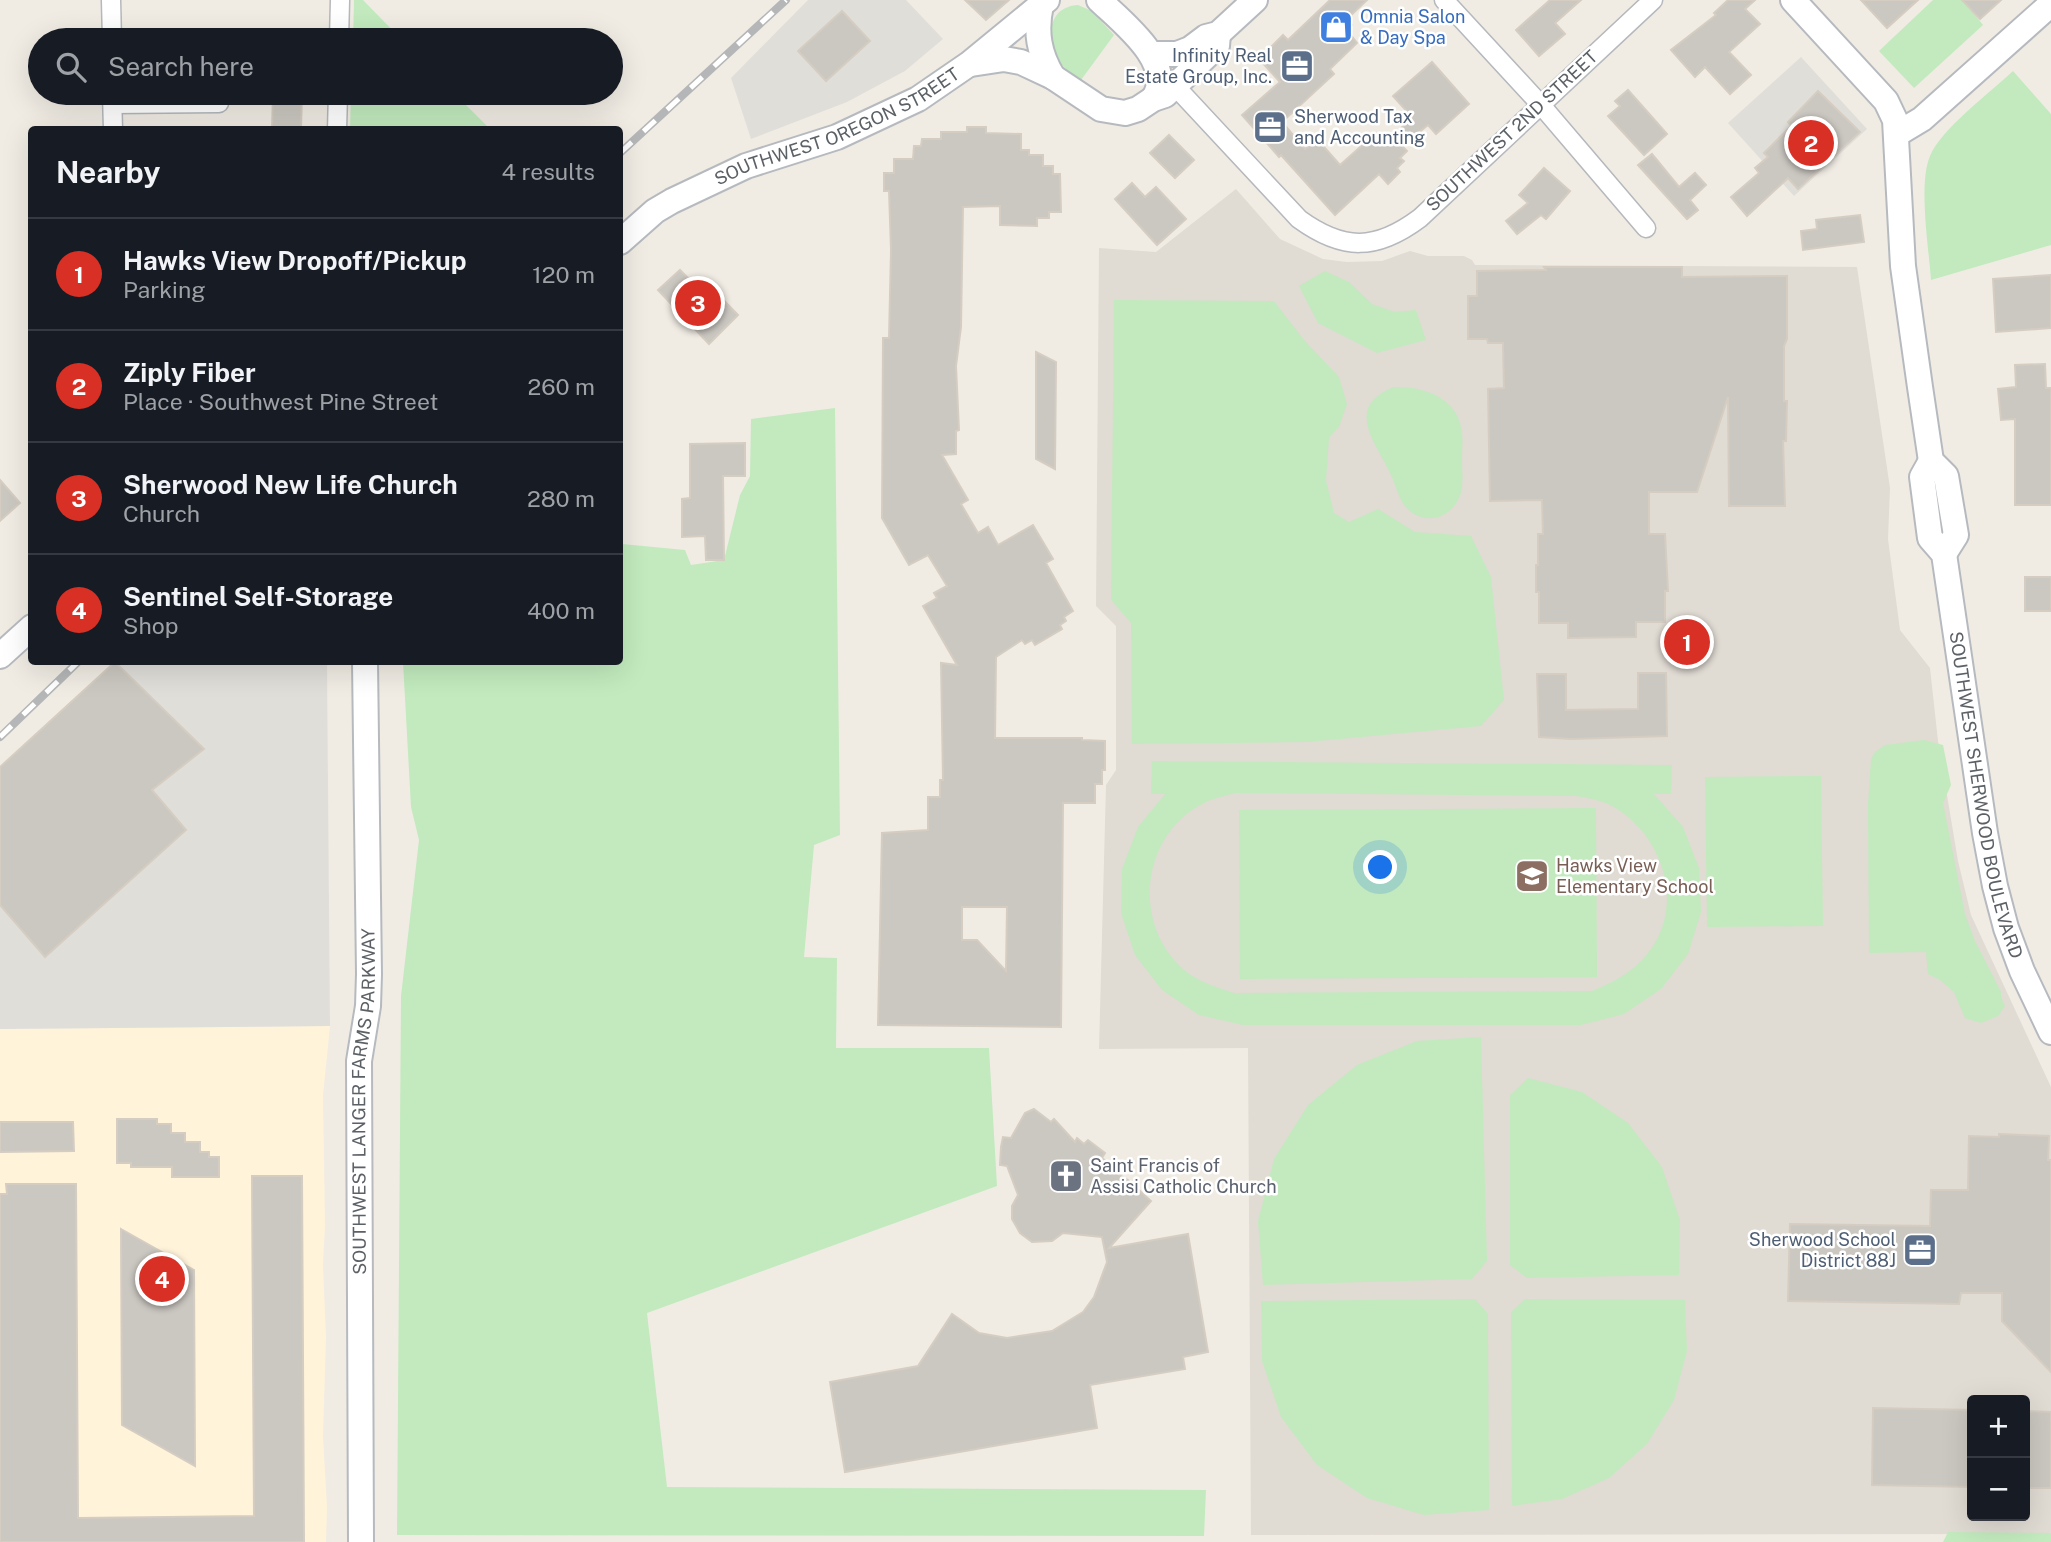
<!DOCTYPE html>
<html lang="en">
<head>
<meta charset="utf-8">
<style>
  :root { --surface:#171b24; --page:#242831; --text:#f1f3f6; --muted:#9ea1a6; --line:#363941; --accent:#d93025 }
  body { margin:0; font-family:"Public Sans",sans-serif; background:var(--page); color:var(--text) }
  .controls { position:absolute; right:21px; bottom:21px; display:grid; overflow:hidden; border-radius:7px; box-shadow:0 7px 28px #0002 }
  .controls button { width:63px; height:63px; display:grid; place-items:center; padding:0; border:0; border-bottom:2px solid var(--line); background:var(--surface); color:var(--text); font:35px sans-serif }
  .you { position:absolute; left:1381px; top:868px; width:24px; height:24px; margin:-18px; border:5px solid #fff; border-radius:50%; background:#1a73e8; box-shadow:0 0 0 10px #1a73e833 }
  .badge { display:grid; place-items:center; width:46px; height:46px; border-radius:50%; background:var(--accent); color:#fff; font-size:23px; font-weight:700 }
  .pin { position:absolute; translate:-50% -50%; border:4px solid #fff; box-shadow:0 2px 7px #0006 }
  .list { margin:0; padding:0; list-style:none }
  h2 { display:flex; justify-content:space-between; align-items:center; height:91px; margin:0; padding:0 28px; font-size:30px }
  h2 small { font-size:23px; font-weight:400; color:var(--muted) }
  .list li { display:grid; grid-template-columns:46px 1fr auto; gap:21px; align-items:center; box-sizing:border-box; height:112px; padding:0 28px; border-top:2px solid var(--line) }
  .list b { display:block; font-size:26px; white-space:nowrap }
  .list p { margin:0; font-size:23px; white-space:nowrap; color:var(--muted) }
  .list em { font-size:23px; font-style:normal; color:var(--muted) }
  .icon { flex:none; width:38px; height:38px; fill:none; stroke:currentColor; stroke-width:2; stroke-linecap:round; stroke-linejoin:round }
  .map { position:relative; flex:none; width:2051px; height:1542px; overflow:hidden }
  .search { position:absolute; background:var(--surface); box-shadow:0 7px 28px #0002; left:28px; top:28px; width:595px; height:77px; display:flex; align-items:center; gap:18px; box-sizing:border-box; padding:0 24px; border-radius:38px; color:var(--muted); font-size:26px }
  .panel { position:absolute; background:var(--surface); box-shadow:0 7px 28px #0002; left:28px; top:126px; width:595px; height:539px; border-radius:7px }
  .map>svg:first-child { display:block }
  .commercial { fill:#fff3da }
  .industrial { fill:#e0ded9 }
  .education { fill:#e0dbd3; fill-rule:evenodd }
  .green { fill:#c2eabe; fill-rule:evenodd }
  .building { fill:#cbc7c1; stroke:#d5cdc2; stroke-width:2; fill-rule:evenodd }
  .lines { fill:none; stroke-linecap:round; stroke-linejoin:round }
  .street-casing { stroke:#b5b8bc; stroke-width:21 }
  .secondary-casing { stroke:#b6babf; stroke-width:28 }
  .street { stroke:#fff; stroke-width:18 }
  .secondary { stroke:#fff; stroke-width:24 }
  .rail-casing { stroke:#b5b6b7; stroke-width:8 }
  .rail { stroke:#fff; stroke-width:5; stroke-dasharray:16; stroke-linecap:butt }
  .labels { text-anchor:middle; stroke-width:5; stroke-linejoin:round; paint-order:stroke }
  .shop-label { font-size:18px; fill:#366cbe; stroke:#fff; text-anchor:start }
  .service-label { font-size:18px; fill:#4e5e75; stroke:#fff; text-anchor:end }
  .street-label { font-size:18px; fill:#5c6166; stroke:#fff }
  .education-label { font-size:18px; fill:#785e54; stroke:#fff; text-anchor:start }
  .worship-label { font-size:18px; fill:#5b616d; stroke:#fff; text-anchor:start }
</style>
</head>
<body>
<div class="map">
<svg width="2051" height="1542" viewBox="0 0 2051 1542">
  <rect width="100%" height="100%" fill="#f0ece4"/>
  <polygon class="commercial" points="330,1026 323,1095 325,1225 323,1265 326,1337 323,1436 327,1507 326,1542 0,1542 0,1029"/>
  <g class="industrial">
    <polygon points="808,0 906,0 943,39 905,71 847,102 751,139 731,78"/>
    <polygon points="1801,57 1867,129 1794,196 1728,123"/>
    <polygon points="118,662 327,662 330,1026 0,1029 0,771"/>
  </g>
  <path class="education" d="M1236,189L1280,239L1323,259L1347,262L1382,261L1410,251L1428,256H1464L1472,260L1475,265L1857,267L1890,488L1888,539L1900,630L1930,668L1938,741L1958,861L1971,915L2051,1087V1534L1251,1535L1248,1048L1099,1049L1106,785L1116,770V626L1096,606L1099,248L1156,252ZM1972,1400H2025V1516H1972Z"/>
  <g class="green">
    <polygon points="354,0 363,0 402,40 353,40"/>
    <polygon points="1933,0 1963,0 1983,25 1914,88 1879,51"/>
    <path d="M1078,5L1092,11L1114,35L1081,80C1075,76 1068,72 1063,66C1046,46 1044,7 1078,5Z"/>
    <path d="M2013,71L2051,114V245L1931,280C1929,249 1918,184 1930,156C1941,129 1991,92 2013,71Z"/>
    <polygon points="351,93 454,93 490,129 350,129"/>
    <polygon points="1325,271 1349,282 1372,304 1395,312 1416,310 1426,340 1377,353 1318,323 1299,286"/>
    <polygon points="1114,300 1274,301 1304,340 1339,377 1347,404 1339,427 1329,438 1326,480 1334,513 1349,522 1378,509 1415,532 1471,536 1491,577 1504,700 1481,726 1307,742 1132,744 1131,623 1111,600"/>
    <path d="M1394,387C1424,386 1459,398 1462,433C1463,442 1462,451 1462,460C1462,469 1463,478 1462,487C1459,511 1434,528 1411,512C1399,503 1397,488 1391,475C1376,442 1343,407 1394,387Z"/>
    <polygon points="835,408 840,835 814,845 804,957 837,958 836,1048 989,1048 997,1186 647,1313 667,1487 1206,1490 1204,1536 397,1535 401,996 419,840 411,807 403,662 620,662 620,546 622,544 685,550 691,565 724,560 740,495 750,476 751,419"/>
    <polygon points="1924,740 1943,745 1951,785 1943,803 1965,914 1974,939 2001,992 2001,997 2005,1006 1998,1016 1981,1023 1965,1018 1954,992 1940,980 1928,974 1926,952 1869,953 1868,805 1871,759 1875,752 1885,745"/>
    <path d="M1152,761L1672,765L1671,794H1654L1683,827L1699,868L1701,912L1688,954L1661,989L1624,1014L1581,1025H1243L1199,1015L1162,990L1135,955L1121,913L1122,869L1138,827L1165,794H1151ZM1235,793L1577,796C1587,798 1599,800 1608,804C1665,832 1689,912 1642,960C1628,975 1611,983 1592,991L1234,993C1213,986 1192,980 1177,963C1132,915 1144,833 1204,803C1213,798 1225,796 1235,793Z"/>
    <polygon points="1821,776 1823,926 1707,927 1705,777"/>
    <polygon points="1596,808 1597,977 1240,979 1239,810"/>
    <polygon points="1481,1037 1487,1261 1472,1279 1263,1285 1258,1221 1274,1159 1308,1105 1357,1065 1417,1041"/>
    <polygon points="1528,1078 1582,1092 1628,1123 1662,1167 1680,1220 1679,1275 1527,1278 1510,1265 1510,1095"/>
    <polygon points="1475,1299 1488,1314 1489,1510 1424,1515 1367,1498 1317,1465 1281,1417 1262,1361 1261,1301"/>
    <polygon points="1525,1299 1685,1300 1687,1351 1674,1400 1647,1444 1609,1478 1562,1499 1512,1506 1511,1312"/>
    <polygon points="1948,1532 2051,1533 2051,1542 1943,1542"/>
  </g>
  <g class="building">
    <polygon points="965,0 1009,0 986,20"/>
    <polygon points="1330,0 1367,0 1347,19 1352,25 1347,30 1357,43 1330,69 1334,74 1282,122 1305,149 1317,139 1340,165 1376,133 1386,144 1412,117 1393,96 1432,62 1469,104 1436,134 1428,125 1402,146 1407,151 1400,158 1404,161 1397,168 1400,172 1388,184 1379,174 1335,215 1281,155 1279,157 1242,115 1280,82 1259,59 1283,35 1288,40"/>
    <polygon points="1550,0 1581,0 1555,23 1565,34 1539,56 1516,30"/>
    <polygon points="1728,0 1755,0 1745,9 1760,24 1729,52 1751,75 1730,94 1705,67 1695,77 1671,50 1716,15 1714,13"/>
    <polygon points="1861,0 1918,0 1887,28"/>
    <polygon points="1962,0 2001,0 1980,19"/>
    <polygon points="842,11 870,41 826,81 798,51"/>
    <polygon points="1628,90 1667,134 1644,155 1608,116 1620,106 1615,101"/>
    <polygon points="1818,91 1860,132 1798,189 1788,178 1747,216 1731,197 1759,173 1755,168 1768,157 1764,153 1791,126 1788,122"/>
    <polygon points="273,93 302,93 301,130 272,130"/>
    <path d="M967,127H986V133L1021,134V150H1029V155H1043V166H1053V174H1060L1061,212H1049V218H1037V226L1000,225V206L963,207L961,327L956,366L959,430L956,431V454L942,455L968,500L961,504L978,533L988,527L998,545L1033,525L1053,559L1046,563L1073,611L1064,617L1066,621L1060,625L1062,629L1035,645L1032,640L1025,644L1022,640L996,657L995,738H1082V740L1105,741V770H1102V784H1095V803H1063L1061,1027L878,1025L882,833L928,830V797H940V780H943L941,663L957,665L923,606L937,598L934,593L947,586L928,555L909,565L882,518L883,338H889L891,250L889,191H884V173H894V159H913L914,146H921L922,139H941V132H967ZM962,907H1007L1006,971L977,940H962Z"/>
    <polygon points="1169,135 1194,160 1175,178 1150,153"/>
    <polygon points="1652,154 1679,187 1695,173 1706,185 1690,200 1698,210 1687,219 1638,165"/>
    <polygon points="1544,168 1570,191 1546,219 1541,215 1517,234 1506,221 1528,203 1519,195"/>
    <polygon points="1132,183 1145,197 1156,187 1186,219 1157,245 1115,199"/>
    <polygon points="1860,215 1864,242 1803,250 1801,231 1817,229 1816,220"/>
    <polygon points="1544,267 1682,267 1682,277 1787,276 1787,339 1784,346 1784,401 1787,401 1786,441 1783,441 1785,506 1729,506 1728,397 1697,492 1649,492 1649,534 1665,534 1668,591 1665,591 1665,622 1636,622 1636,637 1568,638 1568,623 1539,623 1539,592 1536,592 1536,565 1538,565 1538,534 1543,534 1542,500 1490,501 1488,389 1504,388 1503,343 1488,343 1487,339 1468,339 1468,296 1477,296 1477,271 1546,270"/>
    <polygon points="680,270 699,289 706,282 738,315 709,344 658,290"/>
    <polygon points="2051,275 2051,328 1996,332 1993,279"/>
    <polygon points="1036,352 1056,362 1055,469 1036,459"/>
    <polygon points="2045,364 2046,388 2051,388 2051,505 2015,505 2015,419 2001,420 1998,389 2016,387 2015,365"/>
    <polygon points="745,443 745,476 723,476 724,560 706,560 705,536 682,537 682,499 690,498 690,444"/>
    <polygon points="0,480 20,503 0,521"/>
    <rect x="2025" y="577" width="26" height="34"/>
    <polygon points="115,662 204,749 152,790 186,830 45,957 0,905 0,767"/>
    <polygon points="1638,673 1666,673 1667,736 1571,739 1539,737 1537,674 1566,674 1566,710 1638,709"/>
    <polygon points="1034,1109 1051,1122 1054,1119 1075,1142 1077,1138 1084,1144 1088,1140 1105,1153 1102,1158 1108,1163 1106,1167 1128,1180 1151,1201 1109,1248 1188,1234 1208,1352 1183,1357 1185,1369 1090,1385 1097,1428 845,1472 830,1382 918,1366 952,1314 979,1333 1007,1338 1052,1331 1083,1312 1094,1297 1107,1262 1102,1237 1063,1233 1052,1241 1032,1242 1020,1233 1012,1219 1012,1206 1018,1195 1007,1166 1000,1165 1001,1147 1003,1137 1011,1138 1025,1113"/>
    <polygon points="117,1119 157,1119 157,1124 171,1124 171,1133 185,1133 185,1142 200,1142 200,1152 209,1152 209,1157 219,1157 219,1177 172,1177 172,1167 131,1167 131,1163 117,1163"/>
    <polygon points="0,1122 73,1122 74,1151 0,1152"/>
    <polygon points="1999,1134 2049,1136 2048,1160 2051,1160 2051,1372 2002,1321 2002,1293 1961,1293 1959,1304 1788,1301 1790,1224 1930,1226 1931,1190 1968,1190 1969,1136 1999,1137"/>
    <polygon points="252,1176 302,1176 304,1542 0,1542 0,1194 7,1194 6,1184 76,1184 78,1518 254,1516"/>
    <polygon points="121,1229 194,1270 195,1466 122,1425"/>
    <polygon points="1873,1408 1972,1410 1972,1487 1872,1485"/>
    <polygon points="2025,1411 2051,1412 2051,1488 2025,1488"/>
  </g>
  <g class="lines">
    <g class="street-casing">
      <g id="street">
        <polyline points="111,0 112,40"/>
        <polyline points="1444,0 1541,105 1646,228"/>
        <polyline points="339,40 340,0"/>
        <path d="M1175,86L1299,219C1343,251 1376,251 1420,218L1653,0"/>
        <polyline points="112,93 113,130"/>
        <polyline points="113,104 219,103"/>
        <polyline points="337,130 338,93"/>
      </g>
    </g>
    <g class="secondary-casing">
      <g id="secondary">
        <path d="M1099,0C1122,22 1178,65 1153,99"/>
        <polyline points="1793,0 1886,101 1895,120 1903,266 1920,387 1931,461 1946,476 1956,535 1944,554"/>
        <path d="M1041,5C1035,32 1039,54 1053,77"/>
        <polyline points="1152,54 1177,54 1190,49 1206,37 1218,34 1255,0"/>
        <polyline points="971,64 1004,59 1021,62 1053,77 1101,109 1125,113 1138,109 1153,99 1165,95 1217,46 1218,34"/>
        <polyline points="1897,134 1922,119 2051,4"/>
        <path id="s1" d="M620,242L655,211L672,201L746,166L837,137L918,99L969,64L1047,0"/>
        <path id="s2" d="M1931,461L1922,477L1930,538L1944,554L1985,833L1995,886L2006,928L2022,971L2051,1032"/>
        <polyline points="0,656 32,627"/>
        <path id="s3" d="M361,1542L359,1061L368,1006L369,974L365,662"/>
      </g>
    </g>
    <use href="#street" class="street"/>
    <use href="#secondary" class="secondary"/>
    <g class="rail-casing">
      <g id="rail">
        <polyline points="620,153 786,0"/>
        <polyline points="0,737 78,662"/>
      </g>
    </g>
    <use href="#rail" class="rail"/>
  </g>
  <defs>
    <g id="shop-square" transform="scale(1.75)"><rect x="-9" y="-9" width="18" height="18" rx="4" fill="#3f7fe0" stroke="#fff"/><path d="M-5-2.5h2.3a2.7 3.5 0 0 1 5.4 0H5L5.5 6h-11ZM-1.5-2.5h3a1.5 2.3 0 0 0-3 0Z" fill="#fff"/></g>
    <g id="office-square" transform="scale(1.75)"><rect x="-9" y="-9" width="18" height="18" rx="4" fill="#5c6f8a" stroke="#fff"/><path d="M-6-3h4V-5.5h4V-3h4V5H-6ZM-1-4.5V-3h2v-1.5ZM-6 0V1H6V0Z" fill="#fff"/></g>
    <g id="school-square" transform="scale(1.75)"><rect x="-9" y="-9" width="18" height="18" rx="4" fill="#8d6e63" stroke="#fff"/><path d="M0-5L7-2L0 1L-7-2ZM-4 1L0 2.5L4 1V4Q0 6-4 4Z" fill="#fff"/></g>
    <g id="church-square" transform="scale(1.75)"><rect x="-9" y="-9" width="18" height="18" rx="4" fill="#6b7280" stroke="#fff"/><path d="M-1.2-6h2.4v3.5h3.3v2.4h-3.3V6h-2.4V-.1h-3.3v-2.4h3.3Z" fill="#fff"/></g>
  </defs>
  <g fill-rule="evenodd">
    <use href="#shop-square" x="1336" y="27"/>
    <use href="#office-square" x="1297" y="66"/>
    <use href="#office-square" x="1270" y="127"/>
    <use href="#school-square" x="1532" y="876"/>
    <use href="#church-square" x="1066" y="1176"/>
    <use href="#office-square" x="1920" y="1250"/>
  </g>
  <g class="labels">
    <g class="shop-label">
      <text x="1360" y="23">Omnia Salon<tspan x="1360" dy="21">&amp; Day Spa</tspan></text>
    </g>
    <g class="service-label">
      <text x="1272" y="62">Infinity Real<tspan x="1272" dy="21">Estate Group, Inc.</tspan></text>
      <text x="1294" y="123" text-anchor="start">Sherwood Tax<tspan x="1294" dy="21">and Accounting</tspan></text>
      <text x="1896" y="1246">Sherwood School<tspan x="1896" dy="21">District 88J</tspan></text>
    </g>
    <g class="street-label">
      <text dy="6" stroke="none"><textPath href="#s1" startOffset="248">SOUTHWEST OREGON STREET</textPath></text>
      <text transform="translate(1512 131) rotate(-43)" y="6">SOUTHWEST 2ND STREET</text>
      <text dy="6" stroke="none"><textPath href="#s2" startOffset="346">SOUTHWEST SHERWOOD BOULEVARD</textPath></text>
      <text dy="6" stroke="none"><textPath href="#s3" startOffset="441">SOUTHWEST LANGER FARMS PARKWAY</textPath></text>
    </g>
    <g class="education-label">
      <text x="1556" y="872">Hawks View<tspan x="1556" dy="21">Elementary School</tspan></text>
    </g>
    <g class="worship-label">
      <text x="1090" y="1172">Saint Francis of<tspan x="1090" dy="21">Assisi Catholic Church</tspan></text>
    </g>
  </g>
</svg>
<div class="controls">
<button>+</button>
<button>−</button>
</div>
<div class="you"></div>
<div class="pin badge" style="left:1687px;top:642px">1</div>
<div class="pin badge" style="left:1811px;top:143px">2</div>
<div class="pin badge" style="left:698px;top:303px">3</div>
<div class="pin badge" style="left:162px;top:1279px">4</div>
<div class="search"><svg class="icon" aria-label="search" viewBox="0 0 24 24"><circle cx="10" cy="10" r="6"/><path d="M15 15l6 6"/></svg>Search here</div>
<section class="panel">
<h2>Nearby<small>4 results</small></h2>
<ul class="list">
<li><span class="badge">1</span><div><b>Hawks View Dropoff/Pickup</b><p>Parking</p></div><em>120 m</em></li>
<li><span class="badge">2</span><div><b>Ziply Fiber</b><p>Place · Southwest Pine Street</p></div><em>260 m</em></li>
<li><span class="badge">3</span><div><b>Sherwood New Life Church</b><p>Church</p></div><em>280 m</em></li>
<li><span class="badge">4</span><div><b>Sentinel Self-Storage</b><p>Shop</p></div><em>400 m</em></li>
</ul>
</section>
</div>
</body>
</html>
